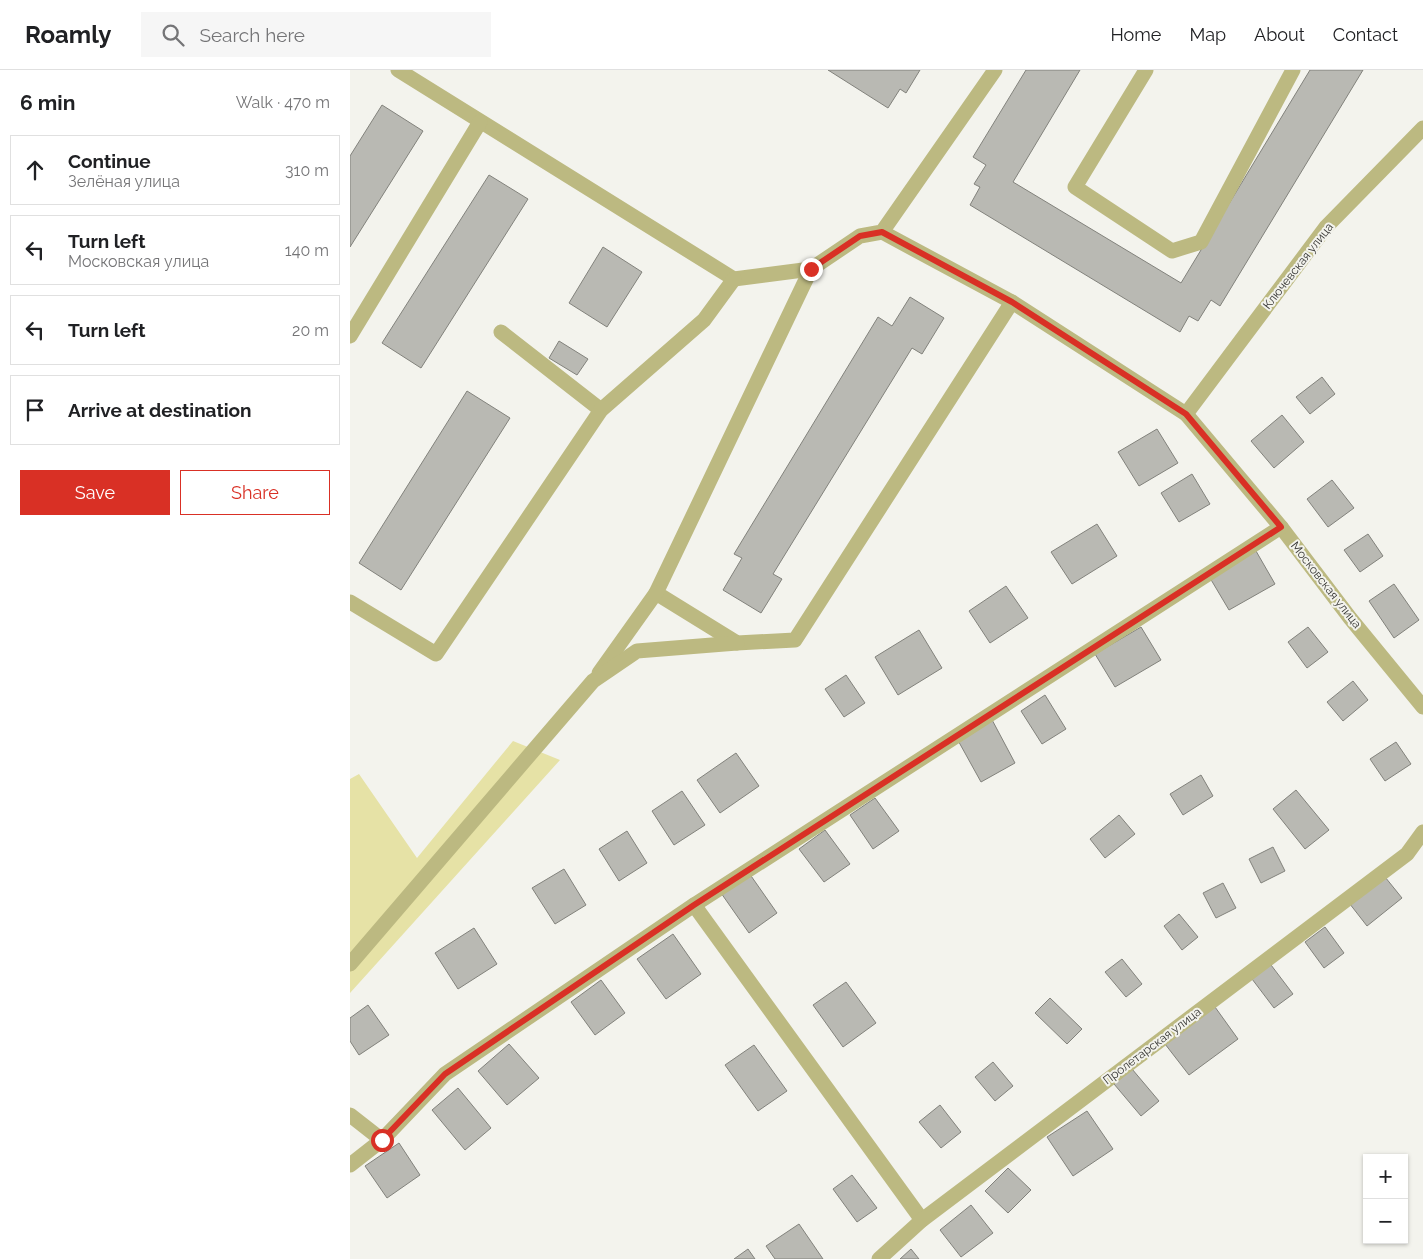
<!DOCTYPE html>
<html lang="en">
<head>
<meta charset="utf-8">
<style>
  :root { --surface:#fff; --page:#f6f6f6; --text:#202124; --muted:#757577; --line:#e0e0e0; --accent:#d93025 }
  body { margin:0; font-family:Raleway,sans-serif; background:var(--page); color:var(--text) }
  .controls { position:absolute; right:15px; bottom:15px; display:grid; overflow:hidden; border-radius:0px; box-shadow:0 1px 4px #0004 }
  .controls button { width:45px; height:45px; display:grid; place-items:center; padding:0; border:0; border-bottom:1px solid var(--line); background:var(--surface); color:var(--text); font:25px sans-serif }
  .stop { position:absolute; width:15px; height:15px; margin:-11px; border:4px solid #d93025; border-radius:50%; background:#fff }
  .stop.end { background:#d93025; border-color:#fff; box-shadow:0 1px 5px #0008 }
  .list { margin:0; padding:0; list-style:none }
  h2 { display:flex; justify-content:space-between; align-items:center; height:65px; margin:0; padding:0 20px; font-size:21px }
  h2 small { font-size:16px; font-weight:400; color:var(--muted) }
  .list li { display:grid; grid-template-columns:32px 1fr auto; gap:15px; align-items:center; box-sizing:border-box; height:70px; margin:0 10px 10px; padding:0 10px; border:1px solid var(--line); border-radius:0px }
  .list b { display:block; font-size:19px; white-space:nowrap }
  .list p { margin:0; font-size:16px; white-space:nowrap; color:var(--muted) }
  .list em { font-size:16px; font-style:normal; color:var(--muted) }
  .actions { display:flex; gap:10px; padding:15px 20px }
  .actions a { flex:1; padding:11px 0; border:1px solid var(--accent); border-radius:0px; text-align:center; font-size:18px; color:var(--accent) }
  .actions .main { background:var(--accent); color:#fff }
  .icon { flex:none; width:28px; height:28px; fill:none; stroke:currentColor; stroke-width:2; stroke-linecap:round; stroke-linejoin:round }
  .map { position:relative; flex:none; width:1073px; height:1189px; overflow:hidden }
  header { display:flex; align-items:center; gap:30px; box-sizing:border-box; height:70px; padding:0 25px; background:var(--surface); border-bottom:1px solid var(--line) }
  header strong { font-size:24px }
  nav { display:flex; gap:28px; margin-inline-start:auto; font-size:18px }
  .search { width:350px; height:45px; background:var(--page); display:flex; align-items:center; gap:12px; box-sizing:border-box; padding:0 18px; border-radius:0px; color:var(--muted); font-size:19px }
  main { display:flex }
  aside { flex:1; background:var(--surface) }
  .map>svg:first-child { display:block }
  .green { fill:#e6e2a6 }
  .building { fill:#b9b9b3; stroke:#82827c }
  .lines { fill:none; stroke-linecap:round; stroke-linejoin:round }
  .minor { stroke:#bcb981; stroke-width:15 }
  .route { stroke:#d93025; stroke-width:6 }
  .labels { text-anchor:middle; stroke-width:4; stroke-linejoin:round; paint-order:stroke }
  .street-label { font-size:12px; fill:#373735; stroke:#f3f3ed }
</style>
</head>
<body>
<header>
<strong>Roamly</strong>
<div class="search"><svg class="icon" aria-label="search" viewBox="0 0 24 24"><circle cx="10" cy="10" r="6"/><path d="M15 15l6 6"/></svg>Search here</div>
<nav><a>Home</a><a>Map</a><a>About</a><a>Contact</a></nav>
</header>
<main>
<aside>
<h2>6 min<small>Walk · 470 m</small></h2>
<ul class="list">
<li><svg class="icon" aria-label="ahead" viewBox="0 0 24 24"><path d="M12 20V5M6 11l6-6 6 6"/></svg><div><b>Continue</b><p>Зелёная улица</p></div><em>310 m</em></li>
<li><svg class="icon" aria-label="left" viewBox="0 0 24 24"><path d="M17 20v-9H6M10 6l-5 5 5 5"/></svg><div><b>Turn left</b><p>Московская улица</p></div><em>140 m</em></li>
<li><svg class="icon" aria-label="left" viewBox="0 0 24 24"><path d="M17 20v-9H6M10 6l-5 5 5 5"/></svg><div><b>Turn left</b></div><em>20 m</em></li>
<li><svg class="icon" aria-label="arrive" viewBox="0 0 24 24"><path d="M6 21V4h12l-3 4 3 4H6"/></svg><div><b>Arrive at destination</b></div></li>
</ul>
<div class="actions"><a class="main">Save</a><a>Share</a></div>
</aside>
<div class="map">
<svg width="1073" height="1189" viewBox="0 0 1073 1189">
  <rect width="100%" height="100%" fill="#f3f3ed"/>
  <polygon class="green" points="163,671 210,690 0,923 0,709 9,704 67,788"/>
  <g class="building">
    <polygon points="478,0 570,0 556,23 550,19 538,38"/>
    <polygon points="676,0 730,0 663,112 831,213 960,0 1013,0 870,236 861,230 848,251 839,246 830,262 620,135 630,117 624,114 636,95 623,87"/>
    <polygon points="32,35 73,61 0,177 0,86"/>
    <polygon points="139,105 178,129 71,298 32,273"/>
    <polygon points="253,177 292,202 257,257 219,233"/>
    <polygon points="560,227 594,248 572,284 562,278 423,504 432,509 411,543 373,520 392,488 384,484 528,247 542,256"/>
    <polygon points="209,271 238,289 227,305 199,288"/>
    <polygon points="972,307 985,324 960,344 946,327"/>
    <polygon points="117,321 160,348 51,520 9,493"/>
    <polygon points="932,345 954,372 924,398 901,371"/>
    <polygon points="807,359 828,393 789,416 768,382"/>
    <polygon points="842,404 860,434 829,452 811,423"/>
    <polygon points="982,410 1004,438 978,457 957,429"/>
    <polygon points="747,454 767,486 722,514 701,482"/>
    <polygon points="1018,464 1033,486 1010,502 994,480"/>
    <polygon points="906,481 925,514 879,540 860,508"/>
    <polygon points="1044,514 1069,550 1044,568 1019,531"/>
    <polygon points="656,516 678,548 640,573 619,541"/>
    <polygon points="791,557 811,590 765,617 745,584"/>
    <polygon points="958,557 978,582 957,598 938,572"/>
    <polygon points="569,560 592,598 548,625 525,587"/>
    <polygon points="496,605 515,633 494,647 475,619"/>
    <polygon points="1003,611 1018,630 993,651 977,632"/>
    <polygon points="695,625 716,659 692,674 671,641"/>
    <polygon points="640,646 665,693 631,712 605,665"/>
    <polygon points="1046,672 1061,694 1035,711 1020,689"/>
    <polygon points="386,683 409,716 370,743 347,710"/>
    <polygon points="851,705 863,726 833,745 820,724"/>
    <polygon points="946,720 979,760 955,779 923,739"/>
    <polygon points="332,721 355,755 324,775 302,741"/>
    <polygon points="525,728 549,761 523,779 500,745"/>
    <polygon points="769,745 785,764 755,788 740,769"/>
    <polygon points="475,760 500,794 474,812 449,779"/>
    <polygon points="277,761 297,793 269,811 249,779"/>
    <polygon points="923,777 935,801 911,813 899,789"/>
    <polygon points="214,799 236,835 205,854 182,818"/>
    <polygon points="1031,802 1052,828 1017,856 996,829"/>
    <polygon points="399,803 427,843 399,863 371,823"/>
    <polygon points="873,813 886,838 866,848 853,823"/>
    <polygon points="829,844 848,867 832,880 814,856"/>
    <polygon points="975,857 994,883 974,898 955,872"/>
    <polygon points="124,858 147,894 108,919 85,883"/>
    <polygon points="323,864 351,904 316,929 287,889"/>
    <polygon points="772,889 792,914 776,927 755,902"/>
    <polygon points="918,891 943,924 924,938 899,905"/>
    <polygon points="251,910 275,943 245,965 221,932"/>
    <polygon points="496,912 526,953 493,977 463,935"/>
    <polygon points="700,928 732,959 717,974 685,943"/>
    <polygon points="18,935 39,965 9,985 0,971 0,948"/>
    <polygon points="865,937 888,969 839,1005 815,974"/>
    <polygon points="159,974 189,1008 157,1035 128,1001"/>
    <polygon points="404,975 437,1021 408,1041 375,995"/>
    <polygon points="643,992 663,1016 645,1031 625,1007"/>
    <polygon points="782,999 809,1031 791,1046 764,1014"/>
    <polygon points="108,1018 141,1058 115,1080 82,1040"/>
    <polygon points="590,1035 611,1062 591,1078 569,1052"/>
    <polygon points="737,1041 763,1079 723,1106 697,1067"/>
    <polygon points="49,1073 70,1105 37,1128 15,1096"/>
    <polygon points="658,1098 681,1120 658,1143 635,1121"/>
    <polygon points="502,1105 527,1138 507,1152 483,1119"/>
    <polygon points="621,1135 643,1163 611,1187 590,1160"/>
    <polygon points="449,1154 473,1189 425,1189 416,1176"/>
    <polygon points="398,1179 405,1189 384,1189"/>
    <polygon points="561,1179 569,1189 550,1189"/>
  </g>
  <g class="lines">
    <g class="minor">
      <polyline points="48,0 384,209 461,199 510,166 532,162 645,0"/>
      <polyline points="796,0 725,117 822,181 851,172 943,0"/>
      <polyline points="532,162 662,232 836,344 931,457 1000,548 1073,637"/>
      <polyline points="461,199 306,523 387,573 445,570 662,232"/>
      <polyline points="151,262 251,340"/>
      <polyline points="0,266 130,52"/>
      <polyline points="836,344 976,157 1073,58"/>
      <polyline points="0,532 86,584 251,340 354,250 384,209"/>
      <polyline points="249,603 306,523"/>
      <polyline points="344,835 572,1150"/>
      <polyline points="0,894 243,611 287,581 387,573"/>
      <polyline points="0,1045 32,1070"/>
      <polyline points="0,1095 32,1070 95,1004 344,835 931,457"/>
      <polyline points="529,1189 572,1150 1057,784 1073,762"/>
    </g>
  </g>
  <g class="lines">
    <polyline class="route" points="32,1070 95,1004 344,835 931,457 836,344 662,232 532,162 510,166 461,199"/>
  </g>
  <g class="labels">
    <g class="street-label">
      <text transform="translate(948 196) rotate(-52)" y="4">Ключевская улица</text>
      <text transform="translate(976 515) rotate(52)" y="4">Московская улица</text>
      <text transform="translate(802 976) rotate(-37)" y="4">Пролетарская улица</text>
    </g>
  </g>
</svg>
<div class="controls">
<button>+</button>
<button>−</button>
</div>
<div class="stop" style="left:32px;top:1070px"></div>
<div class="stop end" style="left:461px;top:199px"></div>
</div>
</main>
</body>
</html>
